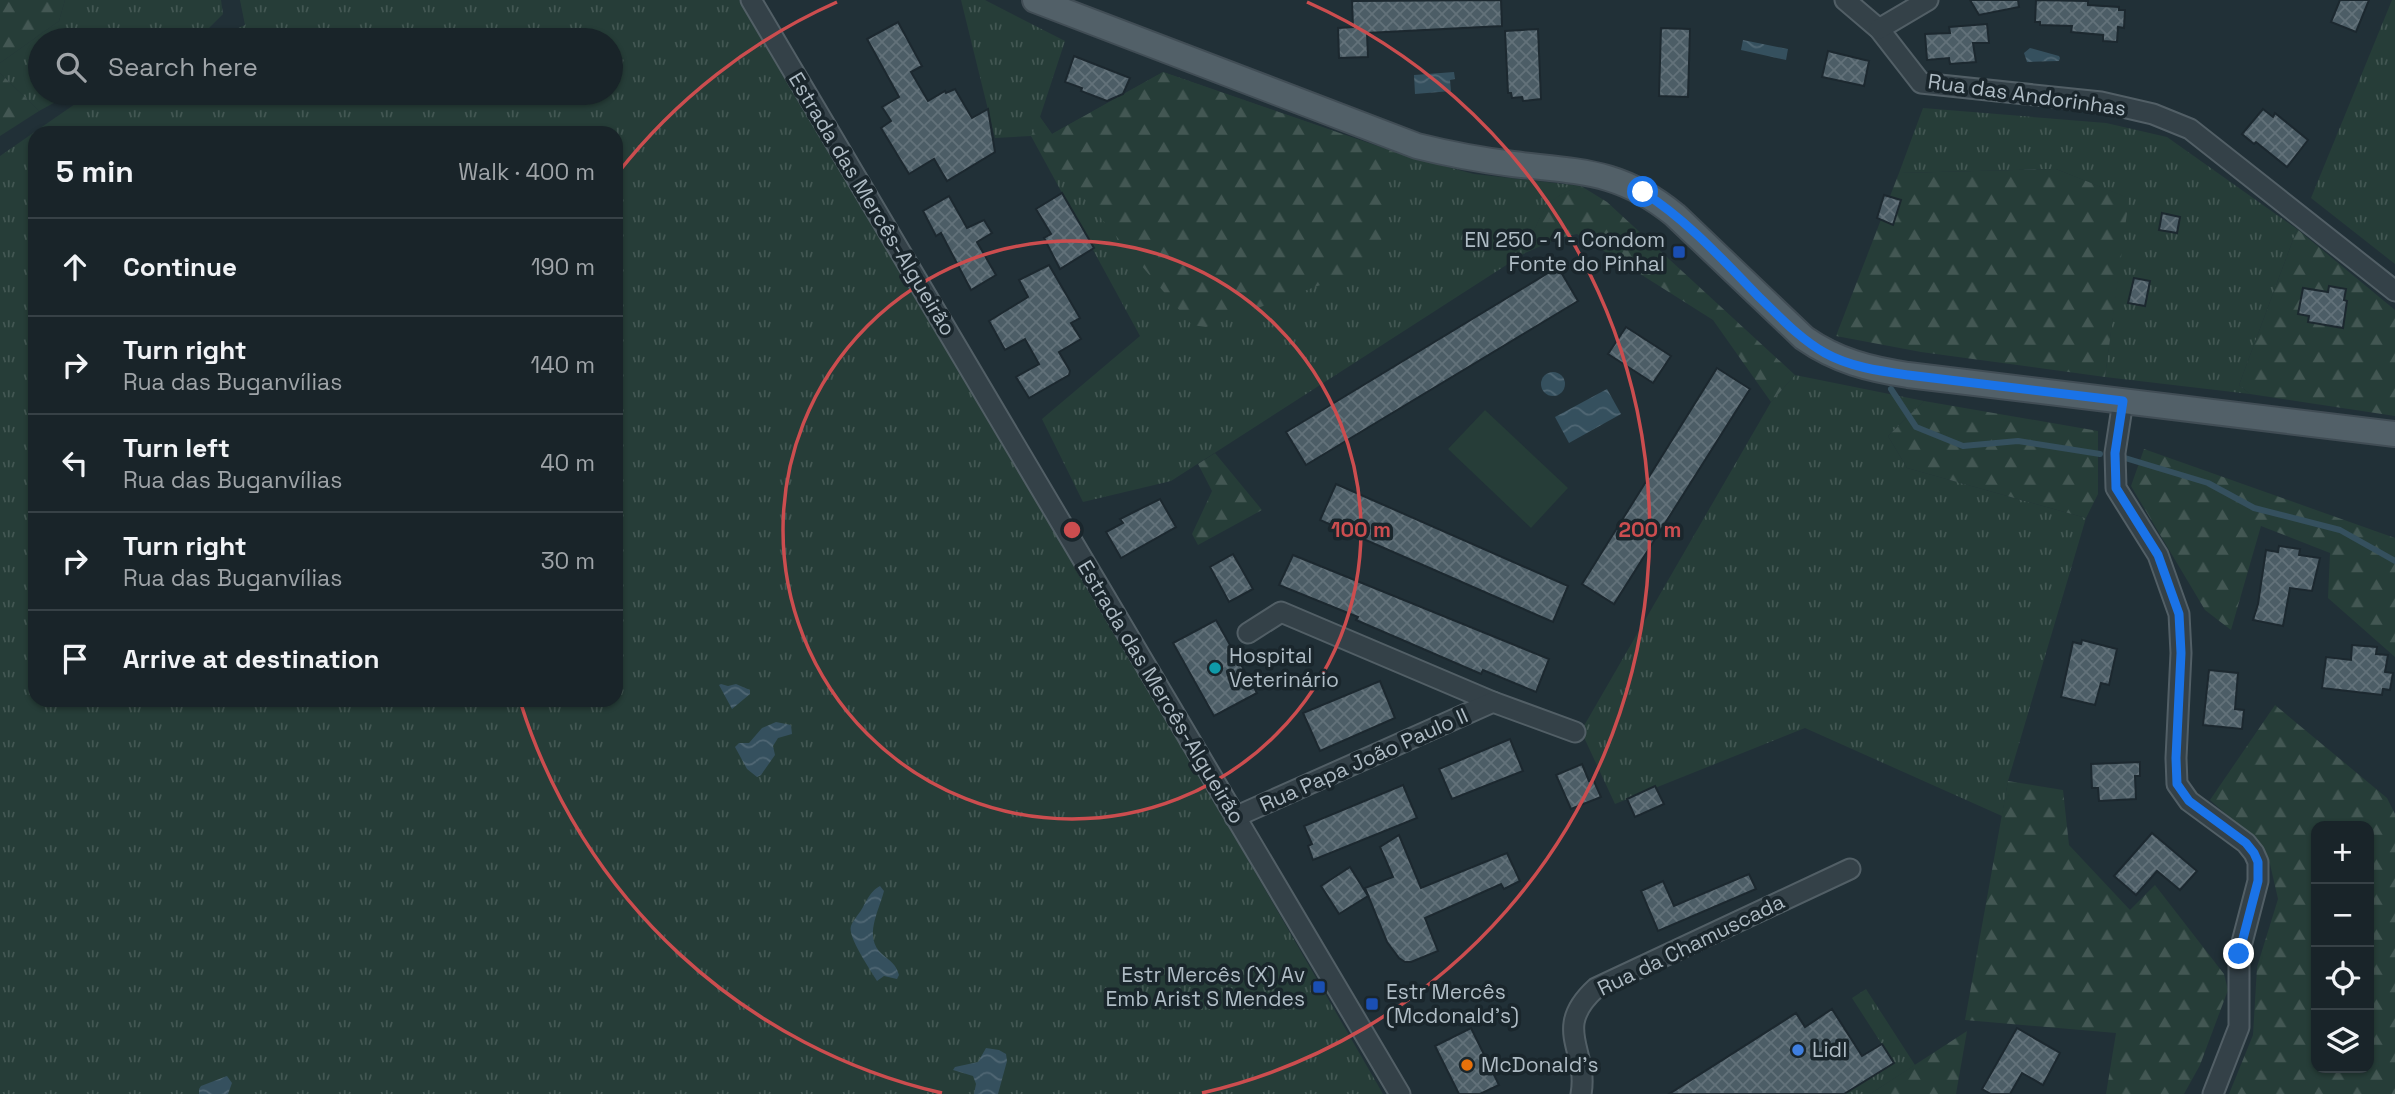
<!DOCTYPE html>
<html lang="en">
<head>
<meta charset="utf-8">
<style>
  :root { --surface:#192429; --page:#263035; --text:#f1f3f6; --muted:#9fa4a8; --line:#374146 }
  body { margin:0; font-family:"Space Grotesk",sans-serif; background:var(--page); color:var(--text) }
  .controls { position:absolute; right:21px; bottom:21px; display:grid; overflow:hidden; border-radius:14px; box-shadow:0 2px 5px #0004 }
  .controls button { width:63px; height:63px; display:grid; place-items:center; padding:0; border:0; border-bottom:2px solid var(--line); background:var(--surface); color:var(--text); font:35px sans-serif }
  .stop { position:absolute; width:21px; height:21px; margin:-16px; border:5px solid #1a73e8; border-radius:50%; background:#fff }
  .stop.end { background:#1a73e8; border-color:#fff; box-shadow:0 2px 7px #0008 }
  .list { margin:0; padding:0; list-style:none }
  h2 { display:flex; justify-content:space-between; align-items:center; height:91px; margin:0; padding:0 28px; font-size:30px }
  h2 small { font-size:23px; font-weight:400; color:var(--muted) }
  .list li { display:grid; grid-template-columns:46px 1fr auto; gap:21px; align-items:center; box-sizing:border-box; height:98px; padding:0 28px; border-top:2px solid var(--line) }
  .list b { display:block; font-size:26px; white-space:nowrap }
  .list p { margin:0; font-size:23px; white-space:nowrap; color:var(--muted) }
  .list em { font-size:23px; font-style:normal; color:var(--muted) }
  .icon { flex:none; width:38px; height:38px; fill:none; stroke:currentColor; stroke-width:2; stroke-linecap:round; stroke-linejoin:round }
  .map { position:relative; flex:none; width:2395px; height:1094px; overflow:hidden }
  .search { position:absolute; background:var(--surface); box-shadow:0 2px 5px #0004; left:28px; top:28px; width:595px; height:77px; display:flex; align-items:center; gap:18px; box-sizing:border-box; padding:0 24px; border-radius:38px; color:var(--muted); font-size:26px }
  .panel { position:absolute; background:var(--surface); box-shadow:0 2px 5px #0004; left:28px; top:126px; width:595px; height:581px; border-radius:21px }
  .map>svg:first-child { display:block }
  .grass { fill:url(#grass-tufts); fill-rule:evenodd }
  .forest { fill:url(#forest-firs); fill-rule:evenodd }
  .pitch { fill:#263d38 }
  .water { fill:url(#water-waves) }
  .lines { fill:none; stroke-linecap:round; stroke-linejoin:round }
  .stream { stroke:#35505e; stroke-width:6 }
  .building { fill:url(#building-cross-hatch); stroke:#1c282f; stroke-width:2 }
  .minor-casing { stroke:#525f66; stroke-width:23 }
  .major-casing { stroke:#414d55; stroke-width:28 }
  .minor { stroke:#344148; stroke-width:19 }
  .major { stroke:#526068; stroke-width:24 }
  .route { stroke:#1a73e8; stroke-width:9 }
  .ring { fill:none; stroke:#cc4d4f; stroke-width:3.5 }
  .transit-dot { fill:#1a4fb4; stroke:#1a262c; stroke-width:2.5 }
  .culture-dot { fill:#0f9aa8; stroke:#1a262c; stroke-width:2.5 }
  .shop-dot { fill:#3f7fe0; stroke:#1a262c; stroke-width:2.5 }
  .food-dot { fill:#e8710a; stroke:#1a262c; stroke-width:2.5 }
  .labels { text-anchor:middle; stroke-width:7; stroke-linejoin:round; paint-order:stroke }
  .street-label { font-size:21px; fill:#afbcc5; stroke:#1a262c }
  .poi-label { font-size:21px; fill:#afbcc5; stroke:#1a262c; text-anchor:start }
  .centre { fill:#cc4d4f; stroke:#1a262c; stroke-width:3.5 }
  .ring-label { font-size:21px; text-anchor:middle; font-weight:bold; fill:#cc4d4f; stroke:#1a262c; stroke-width:7; stroke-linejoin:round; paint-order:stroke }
</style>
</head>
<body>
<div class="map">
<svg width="2395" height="1094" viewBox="0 0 2395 1094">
  <defs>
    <pattern id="grass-tufts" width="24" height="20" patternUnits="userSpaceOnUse" patternTransform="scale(1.75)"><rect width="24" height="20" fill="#263d38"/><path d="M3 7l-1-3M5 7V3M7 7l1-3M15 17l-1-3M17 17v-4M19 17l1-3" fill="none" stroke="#435753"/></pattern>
    <pattern id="forest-firs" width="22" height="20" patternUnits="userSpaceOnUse" patternTransform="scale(1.75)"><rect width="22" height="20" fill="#263d38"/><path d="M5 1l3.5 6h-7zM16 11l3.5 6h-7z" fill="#435753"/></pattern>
    <pattern id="water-waves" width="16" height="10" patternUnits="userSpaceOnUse" patternTransform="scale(1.75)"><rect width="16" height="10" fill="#35505e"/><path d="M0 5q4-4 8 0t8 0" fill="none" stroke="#506774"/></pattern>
    <pattern id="building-cross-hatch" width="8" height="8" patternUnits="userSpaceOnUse" patternTransform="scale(1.75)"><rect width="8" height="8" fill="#4c5d66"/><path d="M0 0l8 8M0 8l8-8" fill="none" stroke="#63727a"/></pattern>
  </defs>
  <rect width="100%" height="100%" fill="#213037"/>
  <g class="grass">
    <polygon points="65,0 221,0 223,14 207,30 182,40 40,40 40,93 72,93 39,111 0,73 0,63 59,21"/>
    <path d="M240,0H752L1383,1094H0V156L75,104L99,93H611V40H212L245,25ZM35,133H616V700H35Z"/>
    <path d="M961,0H985L1065,41L1040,117L1052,134L1163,72L1406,156L1474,174L1581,186C1541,199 1541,217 1525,253L1171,481L1083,502L1042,419L1140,336L1031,136L995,138Z"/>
    <polygon points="2392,0 2395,0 2395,264 2311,198"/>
    <polygon points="1923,108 2106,123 2167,137 2297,229 2239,385 2250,394 2105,377 2128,198 2056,169 1899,173"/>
    <polygon points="1795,375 1924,401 1888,436 1907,468 2086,518 2008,781 2002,816 1805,728 1615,804 1581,731 1771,402"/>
    <polygon points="1866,989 1915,1065 1870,1094 1844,1094 1894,1063 1852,998"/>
  </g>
  <g class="forest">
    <polygon points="0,0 65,0 59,21 0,63"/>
    <polygon points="1163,72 1406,156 1388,182 1382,238 1372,266 1206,327 1192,325 1031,136 1040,117 1052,134"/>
    <polygon points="0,73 39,111 0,136"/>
    <polygon points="2056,169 2129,198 2105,377 1921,352 1836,336 1899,173"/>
    <path d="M1581,186L1607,202L1795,375L1771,402L1713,320L1577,234L1559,238L1525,253C1541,217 1540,199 1581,186Z"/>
    <polygon points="2297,229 2395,310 2395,416 2250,394 2239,385"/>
    <polygon points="1924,401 2098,431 2098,494 2086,518 1907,468 1888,436"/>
    <polygon points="2144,449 2395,538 2395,657 2328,598 2330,553 2261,526 2231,630 2205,610 2131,486"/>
    <polygon points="1215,453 1262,510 1198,545 1192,534 1212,491 1198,464"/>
    <path d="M2275,705L2387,798L2395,814V1094H2229L2253,1035L2257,967L2278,899L2270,864L2253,838L2210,800ZM2316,826H2369V1068H2316Z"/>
    <polygon points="2008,781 2063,790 2069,845 2130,910 2155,885 2224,974 2228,990 2200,1065 2184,1094 2106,1094 2116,1033 1965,1020"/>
    <polygon points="1967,1031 1956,1094 1870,1094"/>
  </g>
  <polygon class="pitch" points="1485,410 1568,488 1531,528 1448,449"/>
  <g class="water">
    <polygon points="1743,40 1788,49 1786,60 1741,50"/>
    <polygon points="2030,48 2059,56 2060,58 2059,61 2027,62 2024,53"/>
    <polygon points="1454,72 1455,79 1450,80 1451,91 1415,94 1414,75"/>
    <circle cx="1553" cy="384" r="12"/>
    <polygon points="1607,389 1621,414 1569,443 1555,417"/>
    <polygon points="721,684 728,686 736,684 750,690 750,694 732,709 719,685"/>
    <polygon points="776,722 791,725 792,734 778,738 773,746 775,755 761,775 757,777 747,769 735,747 739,743 749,743 762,728"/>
    <path d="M880,886L884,891C879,911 863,937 882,954C890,961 896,964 899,975L897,979L884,976L877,981C871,971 847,936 851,926C853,920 860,913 863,907C867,899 872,890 880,886Z"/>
    <polygon points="986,1048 999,1050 1006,1054 1007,1061 998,1094 974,1094 976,1084 973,1076 953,1070 955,1067 978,1062"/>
    <polygon points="227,1076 232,1083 228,1094 199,1094 199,1089 201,1086"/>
  </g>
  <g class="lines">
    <g class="stream">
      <polyline points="1891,389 1916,427 1963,446 2018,441 2100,454"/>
      <polyline points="2125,458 2208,483 2254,508 2340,530 2395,561"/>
    </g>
  </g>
  <g class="building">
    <polygon points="1501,0 1502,26 1367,33 1368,57 1339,58 1338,28 1353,27 1352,1"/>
    <polygon points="1970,0 2018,0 2019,7 1979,15"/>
    <polygon points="2036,0 2088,1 2088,5 2119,7 2119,10 2125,10 2124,28 2118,27 2117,42 2103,41 2103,35 2071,32 2072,26 2040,25 2040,22 2035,22"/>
    <polygon points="2340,0 2369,0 2356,32 2331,22"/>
    <polygon points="898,22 922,66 911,72 928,101 945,91 946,93 955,89 972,118 988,109 995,152 947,181 934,159 909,174 881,128 891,121 882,107 899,97 867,39"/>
    <polygon points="1987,24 1989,43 1973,43 1976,62 1950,64 1949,58 1927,60 1925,34 1950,33 1949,27"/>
    <polygon points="1661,28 1690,29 1688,97 1659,96"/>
    <polygon points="1538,29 1541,99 1523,101 1522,97 1512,98 1511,93 1508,93 1505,31"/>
    <polygon points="1828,51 1869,61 1864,86 1822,77"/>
    <polygon points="1074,56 1130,78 1123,94 1107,101 1081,91 1082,88 1065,82"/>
    <polygon points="2263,109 2273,117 2275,113 2308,140 2287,167 2256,142 2254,144 2242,134"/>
    <polygon points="1062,193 1094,248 1060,269 1044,238 1051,234 1036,209"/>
    <polygon points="1884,195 1901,200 1893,225 1877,218"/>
    <polygon points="949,196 967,228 984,220 992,233 977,242 996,275 971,290 941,233 936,236 923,211"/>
    <polygon points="2162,213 2180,217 2177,233 2159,230"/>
    <polygon points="1049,265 1080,318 1071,323 1081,339 1059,352 1070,371 1069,375 1029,398 1016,377 1039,364 1025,339 1005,350 989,321 1028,297 1019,280"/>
    <polygon points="1558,267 1578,301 1306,465 1286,432"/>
    <polygon points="2134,278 2150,281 2145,306 2128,303"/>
    <polygon points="2329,286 2346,289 2344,300 2347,301 2343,328 2308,322 2309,316 2298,314 2303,288 2328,292"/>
    <polygon points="1626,327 1671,356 1653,383 1608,354"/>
    <polygon points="1717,368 1750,389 1614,604 1582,584"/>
    <polygon points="1336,484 1568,586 1553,622 1320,520"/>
    <polygon points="1160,499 1176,527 1121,558 1106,532 1123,523 1120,519"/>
    <polygon points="2279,546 2300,549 2299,555 2320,558 2312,591 2290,588 2283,626 2253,620 2258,604 2266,550 2278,552"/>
    <polygon points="1233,554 1253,589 1229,602 1210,567"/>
    <polygon points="1293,555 1549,659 1536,692 1483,670 1481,674 1356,620 1358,617 1279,585"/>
    <polygon points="1216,620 1257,693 1214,716 1173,643"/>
    <polygon points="2082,640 2117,649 2109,685 2101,683 2095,705 2061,697 2073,642 2081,644"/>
    <polygon points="2352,645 2377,647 2376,654 2388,655 2385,672 2393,673 2390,690 2383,689 2382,695 2322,688 2326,657 2351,660"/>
    <polygon points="2209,670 2238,673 2235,709 2244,710 2242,729 2203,725"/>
    <polygon points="1380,681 1395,718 1320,751 1303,713"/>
    <polygon points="1510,739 1523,771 1452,799 1439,769"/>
    <polygon points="2140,762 2140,776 2135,776 2136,799 2099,801 2098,788 2092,788 2091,764"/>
    <polygon points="1582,764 1589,781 1593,779 1601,797 1571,809 1556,775"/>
    <polygon points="1403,785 1417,818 1313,860 1308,846 1312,844 1304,826"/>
    <polygon points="1655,786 1664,804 1635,817 1627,799"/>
    <polygon points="2152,833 2197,871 2180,890 2157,871 2136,895 2114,876"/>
    <polygon points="1399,835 1421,888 1507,853 1520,881 1504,889 1501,884 1425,918 1438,951 1411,962 1405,962 1399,958 1387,942 1365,888 1393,877 1380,847"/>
    <polygon points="1350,867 1368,896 1339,914 1321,886"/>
    <polygon points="1749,874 1756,889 1658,931 1641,891 1663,881 1674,906"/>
    <polygon points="1832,1009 1862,1056 1882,1044 1894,1063 1844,1094 1669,1094 1796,1013 1805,1027"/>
    <polygon points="1471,1028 1499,1085 1480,1094 1459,1094 1435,1046"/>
    <polygon points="2017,1028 2060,1053 2043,1085 2022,1073 2010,1094 1991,1094 1982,1089"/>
  </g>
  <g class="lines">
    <g class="minor-casing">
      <g id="minor">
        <polyline points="751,0 1400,1094"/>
        <polyline points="1845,0 1879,29 1921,83 2101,102 2153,114 2190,129 2395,291"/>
        <polyline points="1879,29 1928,0"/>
        <polyline points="2123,401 2115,453 2116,488 2158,555 2179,614 2181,653 2176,758 2177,784 2189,801 2246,843 2254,853 2258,862 2258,881 2239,954 2239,1027 2213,1094"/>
        <polyline points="1248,633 1281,612 1493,702"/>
        <polyline points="1235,817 1493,702 1575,732"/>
        <path d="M1581,1094C1589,1050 1551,1029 1596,988L1850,869"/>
      </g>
    </g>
    <g class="major-casing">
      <path id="major" d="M1035,0L1417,146C1449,154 1481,160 1513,164C1580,172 1620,170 1675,215L1804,338C1837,361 1869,369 1908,375L2395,434"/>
    </g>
    <use href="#minor" class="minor"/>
    <use href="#major" class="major"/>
  </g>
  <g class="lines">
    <path class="route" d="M1643,192C1687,220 1723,260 1759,297C1780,317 1800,339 1825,353C1850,367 1880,371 1908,375L2123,401L2115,453L2116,488L2158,555L2179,614L2181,653L2176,758L2177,784L2189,801L2246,843L2254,853L2258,862V881L2239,954"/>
  </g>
  <g class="ring">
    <circle cx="1072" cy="530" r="289"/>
    <path d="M942 1093A578 578 0 0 1 521 704M617 174A578 578 0 0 1 837 2M1307 2A578 578 0 0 1 1202 1093"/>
  </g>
  <g class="transit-dot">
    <rect x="1672" y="245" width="14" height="14" rx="3.5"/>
    <rect x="1312" y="980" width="14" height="14" rx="3.5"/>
    <rect x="1365" y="997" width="14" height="14" rx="3.5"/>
  </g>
  <circle class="culture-dot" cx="1215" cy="668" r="7"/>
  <circle class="shop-dot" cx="1798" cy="1050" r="7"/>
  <circle class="food-dot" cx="1467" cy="1065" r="7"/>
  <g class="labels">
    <g class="street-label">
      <text transform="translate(2027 95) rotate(8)" y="7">Rua das Andorinhas</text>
      <text transform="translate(872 204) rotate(59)" y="7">Estrada das Mercês-Algueirão</text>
      <text transform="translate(1161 692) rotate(59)" y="7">Estrada das Mercês-Algueirão</text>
      <text transform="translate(1364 760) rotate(-24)" y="7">Rua Papa João Paulo II</text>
      <text transform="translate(1691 945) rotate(-26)" y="7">Rua da Chamuscada</text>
    </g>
    <g class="poi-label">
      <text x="1665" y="247" text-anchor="end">EN 250 - 1 - Condom<tspan x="1665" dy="24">Fonte do Pinhal</tspan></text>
      <text x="1229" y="663">Hospital<tspan x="1229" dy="24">Veterinário</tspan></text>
      <text x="1305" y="982" text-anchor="end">Estr Mercês (X) Av<tspan x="1305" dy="24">Emb Arist S Mendes</tspan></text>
      <text x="1386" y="999">Estr Mercês<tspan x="1386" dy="24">(Mcdonald's)</tspan></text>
      <text x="1812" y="1057">Lidl</text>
      <text x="1481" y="1072">McDonald's</text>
    </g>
  </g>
  <circle cx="1072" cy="530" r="10" class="centre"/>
  <g class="ring-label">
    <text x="1361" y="537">100 m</text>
    <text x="1650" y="537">200 m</text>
  </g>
</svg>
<div class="controls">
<button>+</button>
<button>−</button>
<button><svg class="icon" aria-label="locate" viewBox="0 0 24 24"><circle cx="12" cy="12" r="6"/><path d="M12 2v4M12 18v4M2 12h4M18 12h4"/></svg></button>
<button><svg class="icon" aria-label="layers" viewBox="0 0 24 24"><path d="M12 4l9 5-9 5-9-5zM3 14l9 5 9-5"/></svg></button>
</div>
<div class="stop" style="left:1643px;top:192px"></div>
<div class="stop end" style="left:2239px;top:954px"></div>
<div class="search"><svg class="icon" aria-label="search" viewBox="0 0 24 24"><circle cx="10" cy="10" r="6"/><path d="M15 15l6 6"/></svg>Search here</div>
<section class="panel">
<h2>5 min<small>Walk · 400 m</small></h2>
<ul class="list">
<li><svg class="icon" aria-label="ahead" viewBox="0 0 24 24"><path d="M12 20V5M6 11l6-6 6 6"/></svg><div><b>Continue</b></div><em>190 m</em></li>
<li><svg class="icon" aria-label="right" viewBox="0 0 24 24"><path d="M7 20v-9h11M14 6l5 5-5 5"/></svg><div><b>Turn right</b><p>Rua das Buganvílias</p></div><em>140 m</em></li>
<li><svg class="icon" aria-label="left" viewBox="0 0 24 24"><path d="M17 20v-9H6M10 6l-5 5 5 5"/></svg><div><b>Turn left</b><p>Rua das Buganvílias</p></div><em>40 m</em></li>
<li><svg class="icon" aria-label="right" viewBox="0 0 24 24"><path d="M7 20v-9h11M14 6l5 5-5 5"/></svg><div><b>Turn right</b><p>Rua das Buganvílias</p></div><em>30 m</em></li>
<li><svg class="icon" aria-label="arrive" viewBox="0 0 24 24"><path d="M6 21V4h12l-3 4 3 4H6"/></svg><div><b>Arrive at destination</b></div></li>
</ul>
</section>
</div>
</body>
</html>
